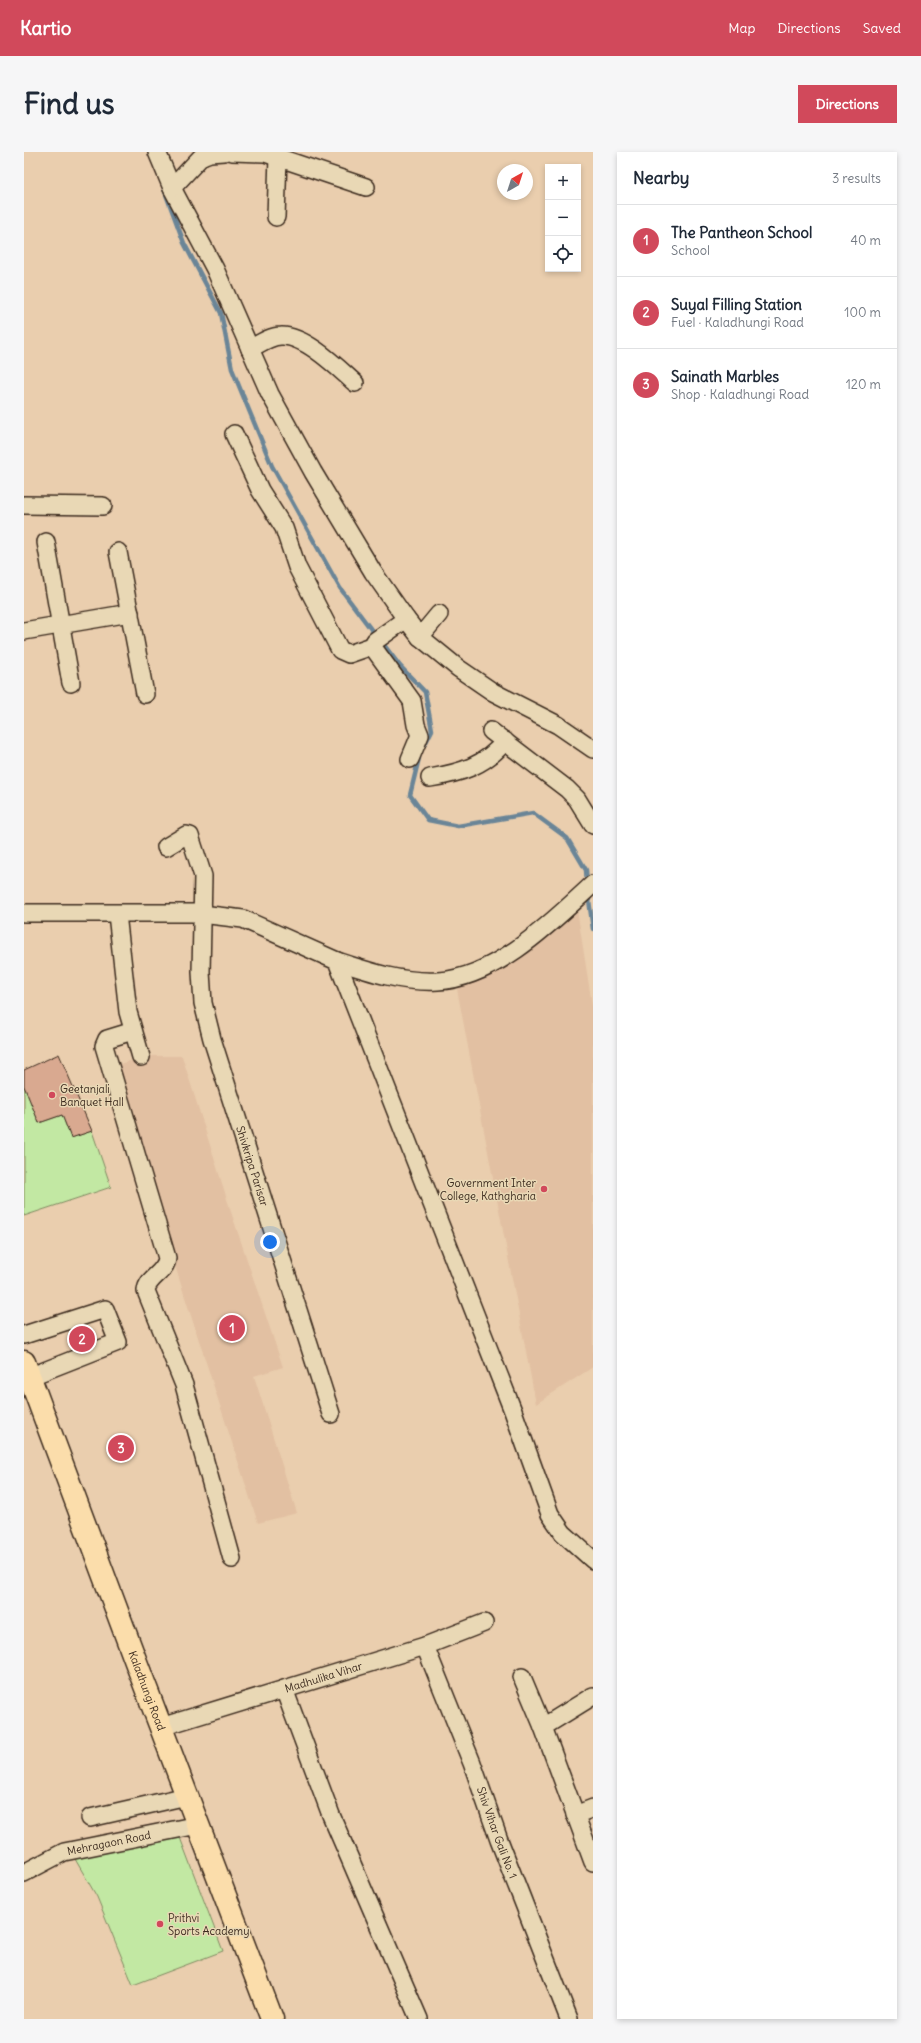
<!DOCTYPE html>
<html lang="en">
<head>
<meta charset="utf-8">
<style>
  :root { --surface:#fff; --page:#f6f6f7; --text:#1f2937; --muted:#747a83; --line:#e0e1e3; --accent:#d1495b }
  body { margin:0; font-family:Delius,sans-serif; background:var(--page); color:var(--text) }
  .controls { position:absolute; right:12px; top:12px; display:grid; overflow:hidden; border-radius:0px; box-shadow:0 2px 6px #0003 }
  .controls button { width:36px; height:36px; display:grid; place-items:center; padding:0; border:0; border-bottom:1px solid var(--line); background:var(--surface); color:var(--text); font:20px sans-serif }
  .compass { position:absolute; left:473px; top:12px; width:36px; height:36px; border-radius:50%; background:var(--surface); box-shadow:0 2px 6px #0003; rotate:39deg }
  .you { position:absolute; left:246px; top:1090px; width:14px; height:14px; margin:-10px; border:3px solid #fff; border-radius:50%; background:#1a73e8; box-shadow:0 0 0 6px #1a73e833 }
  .badge { display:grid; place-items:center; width:26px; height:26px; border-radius:50%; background:var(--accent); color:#fff; font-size:13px; font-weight:700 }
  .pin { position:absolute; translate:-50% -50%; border:2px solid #fff; box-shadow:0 1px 4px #0006 }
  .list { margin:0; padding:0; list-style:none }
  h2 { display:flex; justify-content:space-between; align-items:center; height:52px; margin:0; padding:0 16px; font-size:17px }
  h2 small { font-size:13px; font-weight:400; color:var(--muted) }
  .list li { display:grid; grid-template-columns:26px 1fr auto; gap:12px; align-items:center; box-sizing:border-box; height:72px; padding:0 16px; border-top:1px solid var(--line) }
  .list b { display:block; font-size:15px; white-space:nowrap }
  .list p { margin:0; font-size:13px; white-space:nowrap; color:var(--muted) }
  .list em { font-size:13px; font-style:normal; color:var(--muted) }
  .icon { flex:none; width:22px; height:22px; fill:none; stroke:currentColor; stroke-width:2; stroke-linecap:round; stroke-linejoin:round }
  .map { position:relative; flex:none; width:569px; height:1867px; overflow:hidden; border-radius:0px }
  header { display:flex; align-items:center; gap:24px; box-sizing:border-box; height:56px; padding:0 20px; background:var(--accent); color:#fff }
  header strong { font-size:19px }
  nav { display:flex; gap:22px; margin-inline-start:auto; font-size:14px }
  .intro { display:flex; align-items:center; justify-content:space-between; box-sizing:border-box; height:96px; padding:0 24px }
  h1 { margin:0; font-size:28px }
  .button { padding:10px 18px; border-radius:0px; background:var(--accent); color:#fff; font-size:14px; font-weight:700 }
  main { display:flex; gap:24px; padding:0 24px }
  aside { flex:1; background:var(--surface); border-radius:0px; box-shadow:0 2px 6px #0003 }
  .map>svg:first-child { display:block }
  .built { fill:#e2c0a2 }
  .green { fill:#c2e8a3; stroke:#7e8960 }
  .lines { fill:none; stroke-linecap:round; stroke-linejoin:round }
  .stream { stroke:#6a8597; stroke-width:4.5 }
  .building { fill:#d9a990; stroke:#3b2a1e }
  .minor-casing { stroke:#3b2a1e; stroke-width:20 }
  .major-casing { stroke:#3b2a1e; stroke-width:25 }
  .minor { stroke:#e9d8b5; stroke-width:17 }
  .major { stroke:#fbddab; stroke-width:22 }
  .poi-dot { fill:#d1495b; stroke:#e9d8b5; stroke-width:1.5 }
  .labels { text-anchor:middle; stroke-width:3; stroke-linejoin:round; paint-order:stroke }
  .poi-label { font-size:11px; fill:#3b2a1e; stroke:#e9d8b5; text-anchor:start }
  .street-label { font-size:11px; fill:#3b2a1e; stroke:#e9d8b5 }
</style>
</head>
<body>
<header>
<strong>Kartio</strong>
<nav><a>Map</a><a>Directions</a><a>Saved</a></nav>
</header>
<div class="intro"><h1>Find us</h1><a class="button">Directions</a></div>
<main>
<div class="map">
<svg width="569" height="1867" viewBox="0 0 569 1867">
  <rect width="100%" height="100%" fill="#eaceae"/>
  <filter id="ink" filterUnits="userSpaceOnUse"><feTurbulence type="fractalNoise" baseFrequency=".025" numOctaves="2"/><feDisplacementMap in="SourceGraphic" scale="8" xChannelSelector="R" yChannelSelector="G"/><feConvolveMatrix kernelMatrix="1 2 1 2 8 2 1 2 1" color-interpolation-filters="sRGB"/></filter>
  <g filter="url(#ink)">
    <g class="built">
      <polygon points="552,751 569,859 569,1215 512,1252 433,837 478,816"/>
      <polygon points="122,904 158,904 207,1060 259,1215 230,1224 273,1361 234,1371 158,1136 89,914"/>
    </g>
    <g class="green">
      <polygon points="0,934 15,971 38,963 47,986 68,979 87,1035 0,1064"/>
      <polygon points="155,1683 199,1799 109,1833 73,1745 51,1707"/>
    </g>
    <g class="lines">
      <g class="stream">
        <polyline points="140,37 160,91 197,161 208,217 248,314 316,436 352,484"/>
        <polyline points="357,489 376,514 401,540 408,578 401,592"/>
        <polyline points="395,606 386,643 404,668 434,674 509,661 543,686 562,718 563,732"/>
        <polyline points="564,741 569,777"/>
      </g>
    </g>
    <polygon class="building" points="35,902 68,979 47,986 38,963 15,971 0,934 0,918"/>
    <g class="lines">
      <g class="minor-casing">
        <g id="minor">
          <polyline points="133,0 148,36 191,117 246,242 289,320 349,420 382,467 396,485 434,516 469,540 534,573 569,597"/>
          <polyline points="208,0 241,1 342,35"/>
          <polyline points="148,36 178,4 186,1 200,0"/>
          <polyline points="252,65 254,5"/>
          <path d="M226,197C235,192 246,184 257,184C281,183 314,216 331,231"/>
          <polyline points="210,282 236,338 260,376 273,415 316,498 325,502 348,494"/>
          <polyline points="0,353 79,354"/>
          <polyline points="22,390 47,531"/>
          <polyline points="94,400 121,542"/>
          <polyline points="382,467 351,489 348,494 388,549 392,573 396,583 386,607"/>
          <polyline points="0,479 106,461"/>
          <polyline points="396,485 415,462"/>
          <polyline points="467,579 543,637 553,647 569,673"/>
          <path d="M406,626C436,621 461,614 481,589"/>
          <path id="s1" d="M142,695L162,683L166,684L179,724L177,820L179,851L188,887L307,1262"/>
          <polyline points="0,761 169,761 219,767 313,809 489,1259 526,1362 539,1381 569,1408"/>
          <polyline points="93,762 104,860 117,905"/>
          <path d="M313,809C346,820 379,831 414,829C472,826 529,769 569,732"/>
          <path d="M109,879L83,887L80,894L143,1106C142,1121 123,1125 122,1139L160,1233L208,1407"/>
          <polyline points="0,1183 81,1157 94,1190 5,1225"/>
          <path id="s2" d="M401,1494L448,1611L475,1688L545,1867"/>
          <polyline points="498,1525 519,1575"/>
          <polyline points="260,1537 307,1663 395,1867"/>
          <polyline points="569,1544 519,1575 569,1710"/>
          <path id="s3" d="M137,1575L401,1494L460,1471"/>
          <polyline points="551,1663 569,1656"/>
          <polyline points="66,1666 163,1644"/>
          <path id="s4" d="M0,1721L40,1700L174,1673"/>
        </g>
      </g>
      <g class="major-casing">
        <g id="major">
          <path id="s5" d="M0,1210L112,1510L248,1867"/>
        </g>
      </g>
      <use href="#minor" class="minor"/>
      <use href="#major" class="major"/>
    </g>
  </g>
  <g class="poi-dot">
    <circle cx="28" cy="943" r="4"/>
    <circle cx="520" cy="1037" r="4"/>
    <circle cx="136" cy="1772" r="4"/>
  </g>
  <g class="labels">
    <g class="poi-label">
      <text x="36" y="941">Geetanjali<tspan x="36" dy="13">Banquet Hall</tspan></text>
      <text x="512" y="1035" text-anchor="end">Government Inter<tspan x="512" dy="13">College, Kathgharia</tspan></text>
      <text x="144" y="1770">Prithvi<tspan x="144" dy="13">Sports Academy</tspan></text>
    </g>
    <g class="street-label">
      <text dy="4" stroke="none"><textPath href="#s1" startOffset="367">Shivkripa Parisar</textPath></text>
      <text dy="4" stroke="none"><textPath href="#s3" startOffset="170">Madhulika Vihar</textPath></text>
      <text dy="4" stroke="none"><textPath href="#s5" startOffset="351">Kaladhungi Road</textPath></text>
      <text dy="4" stroke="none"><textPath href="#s2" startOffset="200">Shiv Vihar Gali No. 1</textPath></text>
      <text dy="4" stroke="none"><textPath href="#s4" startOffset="91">Mehragaon Road</textPath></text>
    </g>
  </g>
</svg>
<div class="controls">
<button>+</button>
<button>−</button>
<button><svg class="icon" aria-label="locate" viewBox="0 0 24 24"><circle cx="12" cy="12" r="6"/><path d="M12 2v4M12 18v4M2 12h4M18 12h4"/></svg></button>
</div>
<svg class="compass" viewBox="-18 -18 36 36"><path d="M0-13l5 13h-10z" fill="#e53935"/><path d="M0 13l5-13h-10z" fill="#747a83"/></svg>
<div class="you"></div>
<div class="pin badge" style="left:208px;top:1176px">1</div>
<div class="pin badge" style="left:58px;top:1187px">2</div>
<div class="pin badge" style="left:97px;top:1296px">3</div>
</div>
<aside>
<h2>Nearby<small>3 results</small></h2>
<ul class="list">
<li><span class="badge">1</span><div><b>The Pantheon School</b><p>School</p></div><em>40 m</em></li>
<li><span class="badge">2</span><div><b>Suyal Filling Station</b><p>Fuel · Kaladhungi Road</p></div><em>100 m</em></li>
<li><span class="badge">3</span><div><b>Sainath Marbles</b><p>Shop · Kaladhungi Road</p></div><em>120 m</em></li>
</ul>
</aside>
</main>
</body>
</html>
